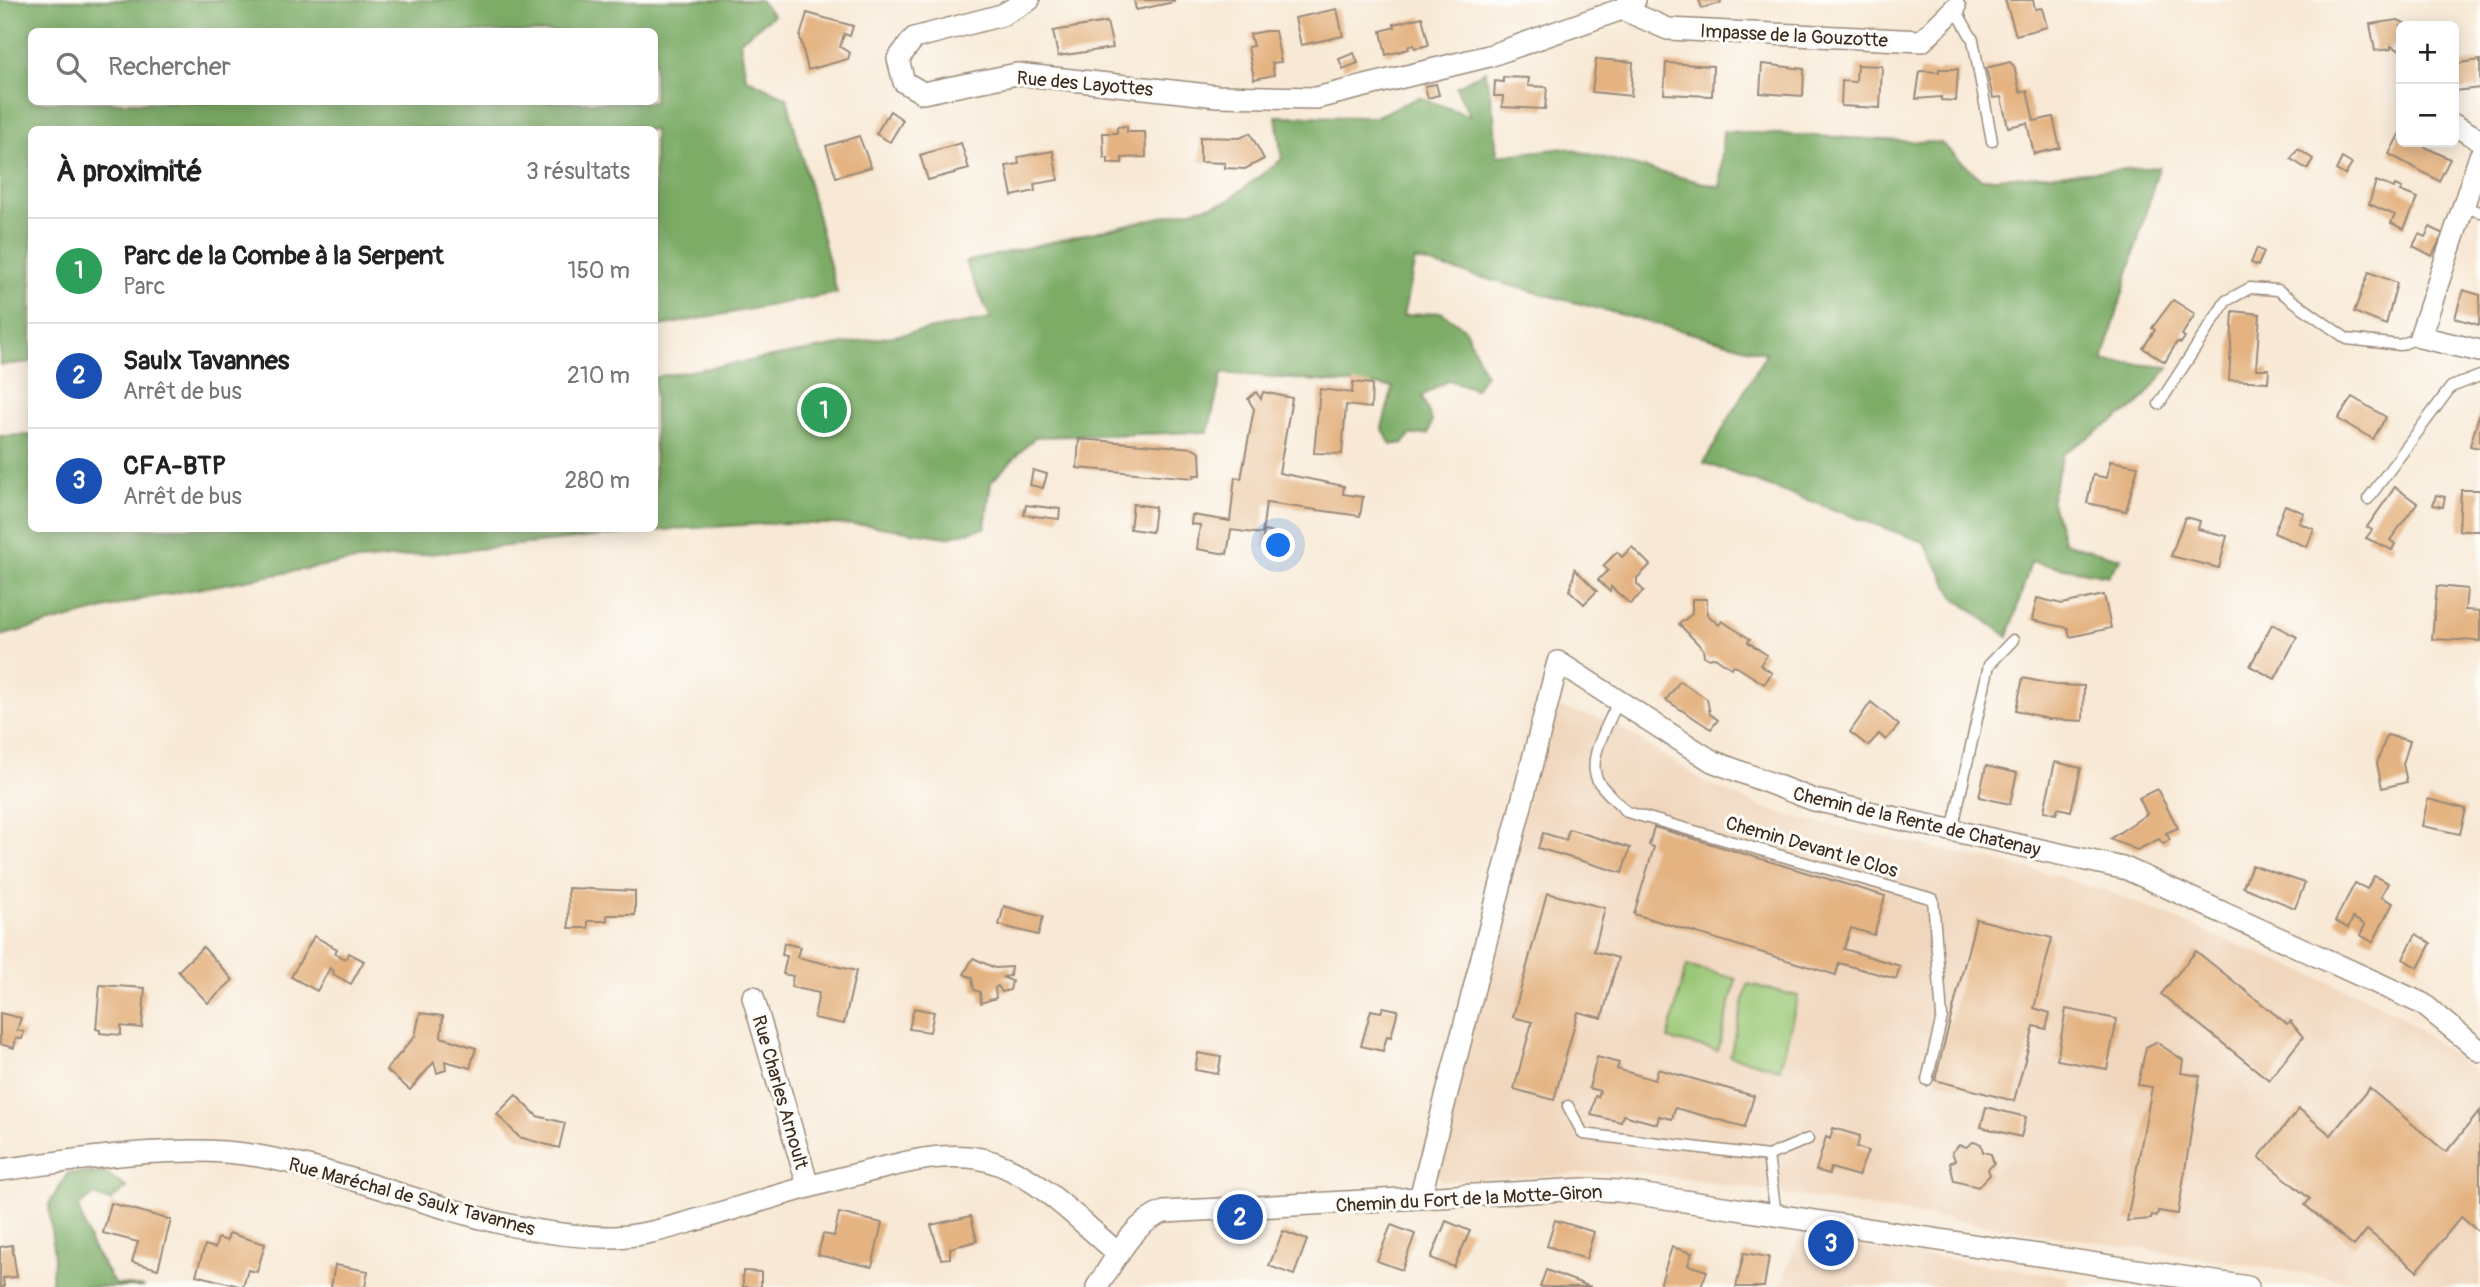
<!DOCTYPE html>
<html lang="fr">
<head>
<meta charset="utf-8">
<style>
  :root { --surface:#fff; --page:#f2f2f2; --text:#222; --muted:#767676; --line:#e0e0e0; --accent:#0f766e }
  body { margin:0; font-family:Pangolin,sans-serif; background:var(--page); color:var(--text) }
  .controls { position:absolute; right:21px; top:21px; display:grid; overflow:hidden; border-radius:10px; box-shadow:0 4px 18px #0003 }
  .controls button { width:63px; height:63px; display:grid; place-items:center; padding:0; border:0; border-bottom:2px solid var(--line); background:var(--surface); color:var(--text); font:35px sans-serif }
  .you { position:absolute; left:1279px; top:546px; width:24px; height:24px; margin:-18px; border:5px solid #fff; border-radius:50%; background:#1a73e8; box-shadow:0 0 0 10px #1a73e833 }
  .badge { display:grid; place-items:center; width:46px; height:46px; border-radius:50%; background:var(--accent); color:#fff; font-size:23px; font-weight:700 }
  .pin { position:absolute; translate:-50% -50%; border:4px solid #fff; box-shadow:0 2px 7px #0006 }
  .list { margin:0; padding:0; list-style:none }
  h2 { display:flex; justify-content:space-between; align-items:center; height:91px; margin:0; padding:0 28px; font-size:30px }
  h2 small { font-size:23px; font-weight:400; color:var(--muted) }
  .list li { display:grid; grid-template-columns:46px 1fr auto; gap:21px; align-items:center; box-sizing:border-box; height:105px; padding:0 28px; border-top:2px solid var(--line) }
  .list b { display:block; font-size:26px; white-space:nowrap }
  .list p { margin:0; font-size:23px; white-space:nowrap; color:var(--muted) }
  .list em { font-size:23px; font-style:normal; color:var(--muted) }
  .icon { flex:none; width:38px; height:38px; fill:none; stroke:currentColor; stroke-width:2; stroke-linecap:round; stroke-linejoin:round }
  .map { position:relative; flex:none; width:2480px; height:1287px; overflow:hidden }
  .search { position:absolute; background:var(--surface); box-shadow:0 4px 18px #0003; left:28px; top:28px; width:630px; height:77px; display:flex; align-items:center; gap:18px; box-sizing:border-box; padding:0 24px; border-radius:10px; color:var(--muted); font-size:26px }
  .panel { position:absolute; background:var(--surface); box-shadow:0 4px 18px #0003; left:28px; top:126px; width:630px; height:406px; border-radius:10px }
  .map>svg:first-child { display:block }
  .built { fill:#f0d6bc }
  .green { fill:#9ac775; stroke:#6a784a; stroke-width:2 }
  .forest { fill:#7bac66; stroke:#5b6b42; stroke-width:2; fill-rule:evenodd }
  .building { fill:#e4b381 }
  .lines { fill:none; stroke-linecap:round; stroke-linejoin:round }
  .service-casing { stroke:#9a8a7a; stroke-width:13 }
  .minor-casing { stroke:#9a8a7a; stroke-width:24 }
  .service { stroke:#fff; stroke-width:10 }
  .minor { stroke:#fff; stroke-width:21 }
  .labels { text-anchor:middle; stroke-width:6; stroke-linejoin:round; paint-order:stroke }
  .street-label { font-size:19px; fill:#3b2a1e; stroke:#fdfcf7 }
</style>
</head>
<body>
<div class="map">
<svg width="2480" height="1287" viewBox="0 0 2480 1287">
  <rect width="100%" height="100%" fill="#fdfcf7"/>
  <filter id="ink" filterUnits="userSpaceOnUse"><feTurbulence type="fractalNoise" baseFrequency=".0143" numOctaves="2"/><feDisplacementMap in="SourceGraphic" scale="14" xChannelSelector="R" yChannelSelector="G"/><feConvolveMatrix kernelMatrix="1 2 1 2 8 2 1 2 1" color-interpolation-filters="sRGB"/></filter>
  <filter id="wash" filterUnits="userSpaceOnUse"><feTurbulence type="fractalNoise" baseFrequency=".00686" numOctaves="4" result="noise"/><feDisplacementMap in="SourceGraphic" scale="28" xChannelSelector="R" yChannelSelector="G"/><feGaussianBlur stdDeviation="1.57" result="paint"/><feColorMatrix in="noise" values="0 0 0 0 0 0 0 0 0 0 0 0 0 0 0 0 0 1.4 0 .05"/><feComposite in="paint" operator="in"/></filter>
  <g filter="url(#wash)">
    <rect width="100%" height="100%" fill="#f8e9d6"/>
    <g class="built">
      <polygon points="1552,706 1611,721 1708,784 1766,809 1793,817 2044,872 2112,893 2365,997 2396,1013 2480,1074 2480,1287 2393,1287 1632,1171 1443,1181 1433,1170"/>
      <polygon points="1798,1237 2068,1277 2067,1287 1781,1287"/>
    </g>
    <g class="green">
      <polygon points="1686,966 1736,979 1718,1051 1668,1039"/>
      <polygon points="1748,984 1798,996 1780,1069 1730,1056"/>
    </g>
    <g class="forest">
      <path d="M0,0H760L773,15L740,41L746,78L787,98L837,293L655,327L654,130H32L31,362L0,365ZM32,32H654V102H32Z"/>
      <polygon points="1485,71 1494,115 1497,156 1565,148 1720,187 1723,131 1941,143 1981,179 2159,167 2103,361 2169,367 2138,405 2063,454 2051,499 2064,543 2121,558 2108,576 2031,562 2008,637 1955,598 1924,542 1704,463 1766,353 1415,260 1403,316 1441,312 1465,329 1485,374 1475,389 1449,380 1422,396 1432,421 1428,434 1410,435 1404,443 1391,445 1382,428 1393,387 1222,373 1208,432 1035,437 991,482 985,528 947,537 866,525 780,523 674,529 339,563 147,598 0,636 0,436 31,435 32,528 654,528 655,377 991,319 965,262 1226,202 1282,159 1276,116 1375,117 1419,97 1470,116 1456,87"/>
      <polygon points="68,1173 106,1173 127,1188 110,1201 94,1195 78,1206 91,1246 115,1284 145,1287 50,1287 54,1261 49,1204"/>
    </g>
    <g id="blocks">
      <g class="building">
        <polygon points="1134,0 1174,0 1174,2 1136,10"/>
        <polygon points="1699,0 1720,0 1721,3 1702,8"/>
        <polygon points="2005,0 2033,0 2035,9 2042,8 2047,27 2016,35"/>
        <polygon points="1337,9 1343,36 1301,45 1295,18"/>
        <polygon points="807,13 853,26 850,36 844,34 840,47 850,53 848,59 808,70 800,37"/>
        <polygon points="1422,17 1429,45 1415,48 1414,45 1408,46 1409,49 1386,55 1381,31 1395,27 1394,24"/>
        <polygon points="2398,20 2410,26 2401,26 2401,51 2391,46 2391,49 2375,51 2370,24"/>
        <polygon points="1107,22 1113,48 1058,56 1053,31"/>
        <polygon points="1266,31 1275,31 1281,62 1272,63 1274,75 1254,79 1248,47 1253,46 1250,34"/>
        <polygon points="1354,53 1358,63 1343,69 1339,59"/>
        <polygon points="1596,59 1633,62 1631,96 1592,92"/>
        <polygon points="2480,60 2480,88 2454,91 2454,64"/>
        <polygon points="2010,62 2014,66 2020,92 2027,90 2034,121 2053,117 2060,148 2034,154 2027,123 2008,127 2001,97 1993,98 1986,68"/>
        <polygon points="1666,63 1713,66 1712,96 1664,94"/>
        <polygon points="1762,64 1804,69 1803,96 1760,93"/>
        <polygon points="1857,65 1882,66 1880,108 1841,106 1842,81 1856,82"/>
        <polygon points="1939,69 1958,69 1956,101 1941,100 1941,97 1916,99 1920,71 1939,72"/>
        <polygon points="1503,77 1529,78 1528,86 1547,87 1545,109 1502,107 1503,96 1494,96 1495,81 1503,82"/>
        <polygon points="1436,84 1439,95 1428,98 1425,86"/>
        <polygon points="890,111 903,120 890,142 876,134"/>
        <polygon points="1127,126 1127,132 1145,132 1146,157 1122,158 1122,163 1108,163 1108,158 1104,158 1103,133 1117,133 1117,127"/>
        <polygon points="2401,131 2401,142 2415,142 2450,159 2439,181 2389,154"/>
        <polygon points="1250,133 1264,159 1245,169 1225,168 1225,163 1200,162 1200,137 1240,138"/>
        <polygon points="859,136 871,167 836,177 826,146"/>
        <polygon points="961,143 969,169 928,180 920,155"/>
        <polygon points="2298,149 2313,159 2307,169 2291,159"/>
        <polygon points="1053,151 1058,180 1034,184 1035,191 1012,196 1006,166 1019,164 1018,157"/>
        <polygon points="2342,158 2352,164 2345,175 2336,170"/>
        <polygon points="2376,181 2394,188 2395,185 2402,188 2400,191 2418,198 2404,229 2391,223 2395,215 2369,204"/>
        <polygon points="2430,227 2443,234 2432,256 2413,246 2419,234 2425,237"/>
        <polygon points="2257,248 2264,252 2258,266 2251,263"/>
        <polygon points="2369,272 2397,283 2386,325 2354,312"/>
        <polygon points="2463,290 2480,295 2479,325 2455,318"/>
        <polygon points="2173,300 2195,314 2182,335 2185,337 2181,343 2177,342 2165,362 2143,348 2155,330 2152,328"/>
        <polygon points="2233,311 2260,314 2256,369 2269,369 2268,382 2229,380"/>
        <polygon points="1353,382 1372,384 1371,408 1346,405 1342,454 1314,453 1320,389 1352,393"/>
        <polygon points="1256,392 1261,399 1263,392 1292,398 1279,473 1344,486 1343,494 1363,497 1360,516 1266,503 1262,534 1231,530 1227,554 1197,549 1200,525 1191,524 1192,515 1230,521 1235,477 1241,479 1254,409 1248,399"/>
        <polygon points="2352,397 2386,417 2373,439 2338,419"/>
        <polygon points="2480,411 2480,448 2470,446"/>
        <polygon points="1079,439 1193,448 1200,452 1201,475 1194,475 1194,478 1077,468"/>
        <polygon points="2110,461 2138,466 2126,511 2087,503 2093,475 2107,478"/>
        <polygon points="1033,470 1047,474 1043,488 1030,485"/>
        <polygon points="2395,487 2417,503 2390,540 2395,544 2392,550 2366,538 2372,530 2367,527"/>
        <polygon points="2461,490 2480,490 2480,531 2459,531"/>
        <polygon points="2436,495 2445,497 2443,507 2433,505"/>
        <polygon points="1133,504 1155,507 1152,532 1130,529"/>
        <polygon points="1026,505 1060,509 1059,519 1024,515"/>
        <polygon points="2285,505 2304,513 2299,523 2314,529 2307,547 2274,533"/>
        <polygon points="2185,517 2200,521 2198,529 2227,536 2219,568 2171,556"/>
        <polygon points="1264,531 1280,534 1277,548 1262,546"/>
        <polygon points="1632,547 1650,565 1637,578 1637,584 1644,591 1630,604 1611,587 1610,592 1598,580 1608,570 1603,566 1617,552 1622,557"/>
        <polygon points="1575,569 1597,591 1584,604 1570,591"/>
        <polygon points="2437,586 2467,589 2465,610 2480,611 2480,641 2432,639"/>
        <polygon points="2104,595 2111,628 2070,637 2068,628 2032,620 2037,598 2062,604"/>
        <polygon points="1692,599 1707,599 1707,614 1719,625 1722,621 1750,639 1748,642 1767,655 1760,665 1772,673 1764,684 1734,665 1731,668 1715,657 1709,659 1704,656 1703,649 1679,624 1692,614"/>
        <polygon points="2272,624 2297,637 2275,679 2250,666"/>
        <polygon points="2023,678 2055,685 2084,686 2083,721 2048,719 2016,710"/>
        <polygon points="1680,681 1707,699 1710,714 1718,720 1711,729 1666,700"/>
        <polygon points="1871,702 1899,725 1886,740 1879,734 1868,746 1850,732"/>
        <polygon points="2387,735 2410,741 2403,764 2407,782 2382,788 2377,763"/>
        <polygon points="2055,762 2081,768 2071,811 2058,808 2056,814 2044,811"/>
        <polygon points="1986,766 2017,773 2010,804 1979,797"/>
        <polygon points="2157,789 2178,828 2166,833 2170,840 2163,844 2159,839 2137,850 2110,839 2147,814 2139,798"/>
        <polygon points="2428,799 2466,809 2460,834 2422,826"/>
        <polygon points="1654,827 1885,896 1874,935 1851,928 1844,949 1900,966 1896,979 1839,963 1836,975 1634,914 1654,847 1649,845"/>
        <polygon points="1569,829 1630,848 1622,873 1538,848 1543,833 1566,840"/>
        <polygon points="2252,865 2305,883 2295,908 2243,887"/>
        <polygon points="2374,876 2388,883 2381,897 2393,903 2373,942 2360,935 2365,925 2353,918 2348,928 2335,921 2355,883 2367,889"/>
        <polygon points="568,888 635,891 635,915 607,915 607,921 588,921 588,928 569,928"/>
        <polygon points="1547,893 1605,908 1594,951 1618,958 1602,1018 1578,1012 1554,1100 1514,1089 1532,1022 1513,1017"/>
        <polygon points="1004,906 1043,917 1038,935 999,925"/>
        <polygon points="1976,919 2052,938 2034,1008 2050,1013 2046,1029 2034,1026 2014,1101 1935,1080"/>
        <polygon points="2416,934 2431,943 2418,968 2403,959"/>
        <polygon points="314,936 337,949 335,953 345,959 349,953 364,961 351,984 333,974 334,971 330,968 317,991 291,977"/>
        <polygon points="784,943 800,947 797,957 856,971 844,1024 814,1018 819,993 791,987 793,976 783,974 787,956 782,955"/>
        <polygon points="203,947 233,980 208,1003 178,971"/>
        <polygon points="2196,951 2287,1024 2290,1021 2303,1037 2269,1080 2161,994"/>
        <polygon points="973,958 995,968 1011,967 1010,976 1002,977 1012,981 1010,990 1002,992 998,986 995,988 996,998 981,1003 980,992 974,990 972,978 964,974"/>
        <polygon points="100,985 145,988 142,1028 121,1026 121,1035 100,1033 100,1030 96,1029"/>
        <polygon points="1383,1007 1398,1010 1391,1037 1387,1036 1383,1051 1361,1046 1371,1010 1381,1012"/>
        <polygon points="914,1008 934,1012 930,1032 909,1029"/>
        <polygon points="2066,1009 2117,1019 2107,1069 2057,1060"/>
        <polygon points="0,1013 21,1018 17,1030 24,1032 22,1039 16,1038 14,1048 0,1044"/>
        <polygon points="420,1013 443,1016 441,1037 476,1048 470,1068 445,1061 446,1070 437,1073 434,1062 410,1090 386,1070 415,1036"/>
        <polygon points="2156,1042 2183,1060 2181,1073 2200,1076 2178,1214 2158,1211 2157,1216 2152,1215 2151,1219 2127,1221 2152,1087 2138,1085 2146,1047"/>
        <polygon points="1198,1053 1221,1057 1218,1074 1195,1070"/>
        <polygon points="1597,1057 1619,1063 1617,1069 1655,1080 1658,1069 1754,1096 1745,1127 1675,1108 1672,1119 1659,1116 1657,1124 1623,1115 1621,1122 1591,1115 1595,1096 1598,1097 1600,1091 1589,1088"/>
        <polygon points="2369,1088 2446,1152 2480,1111 2480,1233 2461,1217 2417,1271 2367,1230 2354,1246 2305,1205 2310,1199 2259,1157 2299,1109 2331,1135"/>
        <polygon points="516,1095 537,1116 565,1123 559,1148 519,1137 497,1114"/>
        <polygon points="1986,1107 2026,1117 2021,1137 1981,1127"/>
        <polygon points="1833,1128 1860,1136 1857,1147 1868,1151 1858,1176 1831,1168 1829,1174 1816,1170 1826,1137 1830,1139"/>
        <polygon points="1973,1142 1981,1144 1983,1152 1991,1154 1994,1164 1988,1169 1990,1175 1978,1187 1954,1181 1950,1163 1955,1160 1952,1152 1959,1145 1966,1147"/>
        <polygon points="111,1203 171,1220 158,1269 132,1262 138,1242 103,1233"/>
        <polygon points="839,1213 882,1223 872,1267 818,1255 823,1234 834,1236"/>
        <polygon points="971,1216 977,1241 950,1248 950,1258 941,1259 931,1225"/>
        <polygon points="1555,1220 1594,1232 1586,1259 1547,1246"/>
        <polygon points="1446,1221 1470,1231 1454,1267 1431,1258"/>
        <polygon points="1391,1225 1415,1234 1402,1270 1377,1261"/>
        <polygon points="1283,1231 1307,1240 1294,1275 1269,1266"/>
        <polygon points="229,1233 265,1244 257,1272 248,1270 243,1287 196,1275 205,1245 215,1248 218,1238 227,1241"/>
        <polygon points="12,1245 17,1277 3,1278 4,1287 0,1287 0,1247"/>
        <polygon points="1672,1247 1692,1253 1688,1265 1707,1271 1701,1287 1660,1285"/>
        <polygon points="1744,1253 1769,1257 1764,1287 1736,1287"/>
        <polygon points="335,1265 368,1271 365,1287 331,1287"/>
        <polygon points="1546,1270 1591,1287 1540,1287"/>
        <polygon points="743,1271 761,1272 761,1287 743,1287"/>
      </g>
    </g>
  </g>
  <g filter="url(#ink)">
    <use href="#blocks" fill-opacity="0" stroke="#9a8a7a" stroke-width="2"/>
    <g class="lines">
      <g class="service-casing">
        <g id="service">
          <polyline points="1955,8 1973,40 1992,141"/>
          <polyline points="2463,207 2480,212"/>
          <polyline points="2159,404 2226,301 2250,288 2278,290 2347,339 2400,345 2420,337"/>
          <polyline points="2368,499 2451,387 2480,376"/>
          <path d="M1618,701C1610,723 1583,761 1600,784C1608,794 1618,803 1627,812L1933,899L1942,1017L1927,1080"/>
          <polyline points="1952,831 1989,665 2013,640"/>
          <polyline points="1568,1106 1583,1134 1768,1156 1776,1215"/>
          <polyline points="1768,1156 1808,1139"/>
        </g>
      </g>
      <g class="minor-casing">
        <g id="minor">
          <polyline points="1029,0 1002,15 914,38 898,59 904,82 923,93 1017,74 1217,96 1316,98 1489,56 1622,9 1635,0"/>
          <polyline points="1622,9 1668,29 1922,41 1955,8"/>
          <polyline points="2454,125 2480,140"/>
          <polyline points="2480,156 2420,337 2480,351"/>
          <polyline points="753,997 808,1186"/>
          <path d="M0,1170C78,1160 181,1142 258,1156C378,1177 490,1238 613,1237C647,1236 678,1225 710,1216C759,1201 808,1186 858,1174C894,1165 930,1154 968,1157C1027,1162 1075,1218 1119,1254"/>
          <polyline points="1420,1198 1558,662 1712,761 1814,800 2127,869 2423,1004 2480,1051"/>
          <path d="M1097,1287C1115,1260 1132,1223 1164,1212L1584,1189L1619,1191L2248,1287"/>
        </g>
      </g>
      <use href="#service" class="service"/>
      <use href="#minor" class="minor"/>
    </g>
  </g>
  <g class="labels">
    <g class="street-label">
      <text transform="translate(1794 35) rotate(3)" y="7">Impasse de la Gouzotte</text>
      <text transform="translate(1085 83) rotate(5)" y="7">Rue des Layottes</text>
      <text transform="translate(1917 821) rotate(13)" y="7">Chemin de la Rente de Chatenay</text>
      <text transform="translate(1812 846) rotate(16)" y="7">Chemin Devant le Clos</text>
      <text transform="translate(781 1092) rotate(74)" y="7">Rue Charles Arnoult</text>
      <text transform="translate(412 1196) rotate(15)" y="7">Rue Maréchal de Saulx Tavannes</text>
      <text transform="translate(1469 1198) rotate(-3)" y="7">Chemin du Fort de la Motte-Giron</text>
    </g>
  </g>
</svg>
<div class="controls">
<button>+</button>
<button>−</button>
</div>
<div class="you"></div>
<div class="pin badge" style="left:824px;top:410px;background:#2e9e5b">1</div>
<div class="pin badge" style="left:1240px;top:1217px;background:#1a4fb4">2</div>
<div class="pin badge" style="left:1831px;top:1243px;background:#1a4fb4">3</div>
<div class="search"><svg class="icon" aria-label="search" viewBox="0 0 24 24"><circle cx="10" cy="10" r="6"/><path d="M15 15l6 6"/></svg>Rechercher</div>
<section class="panel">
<h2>À proximité<small>3 résultats</small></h2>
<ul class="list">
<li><span class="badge" style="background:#2e9e5b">1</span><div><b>Parc de la Combe à la Serpent</b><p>Parc</p></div><em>150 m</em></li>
<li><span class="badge" style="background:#1a4fb4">2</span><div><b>Saulx Tavannes</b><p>Arrêt de bus</p></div><em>210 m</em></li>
<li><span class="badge" style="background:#1a4fb4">3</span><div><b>CFA-BTP</b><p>Arrêt de bus</p></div><em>280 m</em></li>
</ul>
</section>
</div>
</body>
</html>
